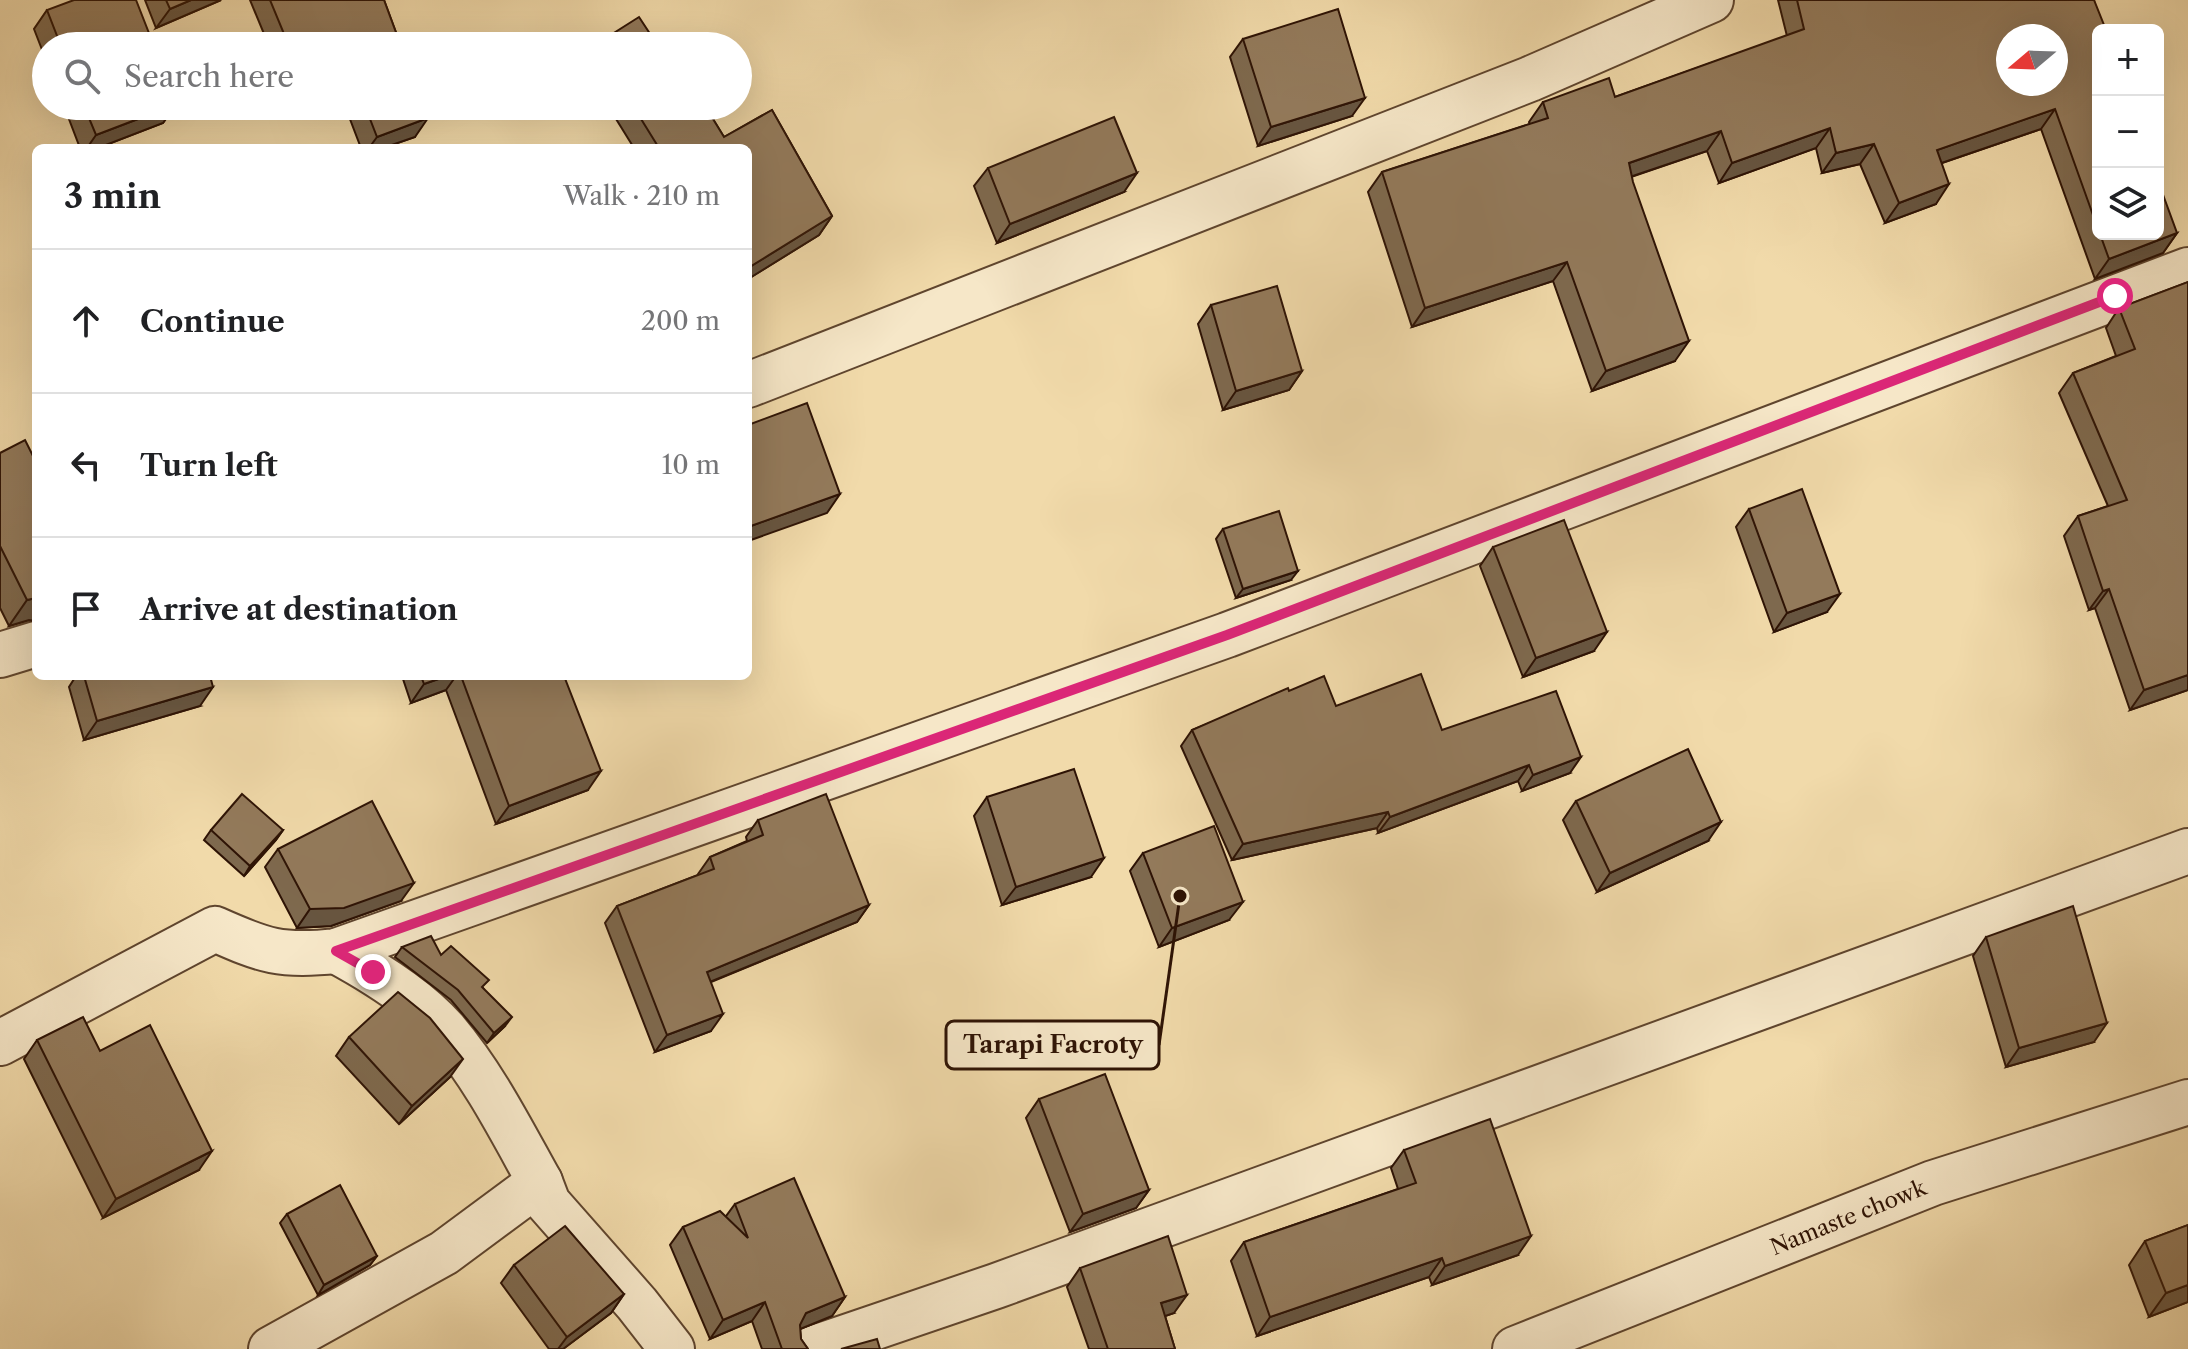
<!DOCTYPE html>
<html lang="en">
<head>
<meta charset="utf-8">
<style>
  :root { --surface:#fff; --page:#f6f6f6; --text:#202124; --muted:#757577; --line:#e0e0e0 }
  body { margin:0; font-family:"Libre Caslon Text",serif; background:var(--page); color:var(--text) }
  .controls { position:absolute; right:24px; top:24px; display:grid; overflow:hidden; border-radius:12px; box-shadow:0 8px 32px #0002 }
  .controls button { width:72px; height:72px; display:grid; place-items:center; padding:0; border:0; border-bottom:2px solid var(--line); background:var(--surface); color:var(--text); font:40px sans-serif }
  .compass { position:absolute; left:1996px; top:24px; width:72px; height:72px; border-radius:50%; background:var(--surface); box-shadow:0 8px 32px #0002; rotate:251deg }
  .stop { position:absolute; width:24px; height:24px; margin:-18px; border:6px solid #db2777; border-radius:50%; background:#fff }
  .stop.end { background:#db2777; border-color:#fff; box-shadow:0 2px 8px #0008 }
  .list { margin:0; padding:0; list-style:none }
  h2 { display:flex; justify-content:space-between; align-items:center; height:104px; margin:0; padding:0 32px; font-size:34px }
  h2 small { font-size:26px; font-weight:400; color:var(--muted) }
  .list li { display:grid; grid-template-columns:52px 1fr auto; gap:24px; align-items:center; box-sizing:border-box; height:144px; padding:0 32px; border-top:2px solid var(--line) }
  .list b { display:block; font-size:30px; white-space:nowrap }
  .list em { font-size:26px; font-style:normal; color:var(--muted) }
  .icon { flex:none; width:44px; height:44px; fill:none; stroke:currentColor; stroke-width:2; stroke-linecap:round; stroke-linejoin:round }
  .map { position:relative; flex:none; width:2188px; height:1349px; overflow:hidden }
  .search { position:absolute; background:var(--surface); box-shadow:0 8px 32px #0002; left:32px; top:32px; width:720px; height:88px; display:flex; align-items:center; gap:20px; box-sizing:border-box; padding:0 28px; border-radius:44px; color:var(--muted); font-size:30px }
  .panel { position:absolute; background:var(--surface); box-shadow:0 8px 32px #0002; left:32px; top:144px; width:720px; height:536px; border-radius:12px }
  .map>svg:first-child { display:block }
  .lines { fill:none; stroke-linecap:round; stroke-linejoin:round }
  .minor-casing { stroke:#5f452e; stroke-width:48 }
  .minor { stroke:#f6e7c8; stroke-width:44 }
  .wall { fill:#7e694e; stroke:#2e1305; stroke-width:2 }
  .shaded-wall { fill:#675540; stroke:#2e1305; stroke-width:2 }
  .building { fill:#937a5b; stroke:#2e1305; stroke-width:2; fill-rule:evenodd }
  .route { stroke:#db2777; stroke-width:10 }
  .labels { text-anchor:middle; stroke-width:6; stroke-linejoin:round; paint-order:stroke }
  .street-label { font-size:22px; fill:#2e1305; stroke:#f6e7c8 }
  .leader { fill:none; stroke:#2e1305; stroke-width:3 }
  .callout-dot { fill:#2e1305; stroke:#f6e7c8; stroke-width:3 }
  .callout { fill:#f6e7c8; stroke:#2e1305; stroke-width:3 }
  .callout-label { font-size:24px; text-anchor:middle; font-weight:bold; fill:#2e1305 }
</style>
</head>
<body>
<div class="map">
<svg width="2188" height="1349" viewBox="0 0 2188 1349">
  <rect width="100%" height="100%" fill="#f1daaa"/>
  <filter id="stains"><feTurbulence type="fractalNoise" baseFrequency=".0025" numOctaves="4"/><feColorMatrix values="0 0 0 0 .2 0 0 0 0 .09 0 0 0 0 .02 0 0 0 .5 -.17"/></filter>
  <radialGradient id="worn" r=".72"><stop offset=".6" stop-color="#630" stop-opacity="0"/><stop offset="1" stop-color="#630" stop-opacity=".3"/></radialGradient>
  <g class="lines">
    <g class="minor-casing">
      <g id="minor">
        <polyline points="748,385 1530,79 1711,0"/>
        <polyline points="0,655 36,644"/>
        <path d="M336,951C371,970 418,999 445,1030C484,1076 511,1130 540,1182"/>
        <path d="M0,1043L215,929C264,951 281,957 336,951L1227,635L2188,270"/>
        <polyline points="271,1349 444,1253 540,1182 548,1203 637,1304 672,1349"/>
        <polyline points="811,1349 996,1286 2188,851"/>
        <polyline points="1515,1349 1933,1183 2188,1102"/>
      </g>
    </g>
    <use href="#minor" class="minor"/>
  </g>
  <g class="wall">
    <polygon points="145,0 221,0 156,28"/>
    <polygon points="250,0 384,0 401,46 269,46"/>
    <polygon points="1778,0 2094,0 2098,30 2098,234 2177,233 2163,253 2095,279 2041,129 1942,163 1936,204 1885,223 1860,164 1822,173 1816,148 1719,183 1707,151 1631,177 1675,361 1592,391 1553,281 1412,327 1368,192 1382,172 1530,124 1529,122 1543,102 1615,97 1787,36"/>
    <polygon points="47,10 154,46 46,46 46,60 34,29"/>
    <polygon points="1243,39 1352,116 1258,146 1230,57"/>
    <polygon points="64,106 175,106 163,123 98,148 80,148"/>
    <polygon points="345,106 423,106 415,137 383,148 361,148"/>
    <polygon points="608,106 705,106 724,137 772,110 832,216 819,235 748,279 748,148 634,148"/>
    <polygon points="988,168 1124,192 997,243 974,186"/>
    <polygon points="2188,282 2188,690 2130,710 2095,608 2089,610 2064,536 2078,516 2108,506 2059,393 2073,373 2116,356 2106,328 2119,308"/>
    <polygon points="1211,305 1302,371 1289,390 1223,410 1198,324"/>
    <polygon points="0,453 36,462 36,621 29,620 9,626 0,608"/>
    <polygon points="1749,509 1827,612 1774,632 1736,527"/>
    <polygon points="1223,529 1291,580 1236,598 1216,539"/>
    <polygon points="1493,547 1594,651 1523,677 1480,566"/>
    <polygon points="76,676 84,676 200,706 84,740 69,687"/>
    <polygon points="402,676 564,676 588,790 496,824 446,690 411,703"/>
    <polygon points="1289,691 1336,706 1442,730 1570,773 1522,791 1518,781 1378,833 1377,828 1232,860 1181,746 1192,730"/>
    <polygon points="987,797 1091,877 1002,905 974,816"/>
    <polygon points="1576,801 1708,841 1597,892 1563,820"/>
    <polygon points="758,820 869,905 857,922 711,982 711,1031 655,1052 605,923 617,906 698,875 698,874 710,857 747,841 746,837"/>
    <polygon points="211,830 283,830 276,840 244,876 204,840"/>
    <polygon points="278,849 401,901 331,926 297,928 265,867"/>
    <polygon points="1143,853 1229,920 1159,947 1130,871"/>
    <polygon points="1986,937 2094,1042 2006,1067 1973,956"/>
    <polygon points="402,947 441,955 483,988 505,1026 487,1043 451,1000 395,957"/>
    <polygon points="349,1037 450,1077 399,1124 336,1056"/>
    <polygon points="37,1040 100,1051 199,1170 103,1218 24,1059"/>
    <polygon points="1039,1099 1149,1190 1136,1208 1070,1232 1026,1118"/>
    <polygon points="1404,1150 1518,1255 1432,1285 1429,1277 1257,1336 1231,1261 1244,1242 1398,1189 1391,1168"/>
    <polygon points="735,1204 845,1297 832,1316 800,1329 801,1339 808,1349 762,1349 752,1321 710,1339 670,1245 683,1227 726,1216"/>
    <polygon points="287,1214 377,1256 370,1265 318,1295 280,1223"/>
    <polygon points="2188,1225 2188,1302 2149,1317 2129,1265 2145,1241"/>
    <polygon points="514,1265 624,1294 611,1313 563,1349 549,1349 501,1283"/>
    <polygon points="1080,1268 1174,1313 1165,1316 1175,1349 1089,1349 1067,1287"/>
  </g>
  <g class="shaded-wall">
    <polygon points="191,0 221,0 156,28 170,9"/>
    <polygon points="341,38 335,46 322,46"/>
    <polygon points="1365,98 1352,116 1258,146 1271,127"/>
    <polygon points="172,106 175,106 163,123 98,148 87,148 96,135"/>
    <polygon points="2055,109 2041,129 1924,169 1937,150"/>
    <polygon points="428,118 415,137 383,148 369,148 377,137"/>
    <polygon points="1830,128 1816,148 1719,183 1732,163"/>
    <polygon points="1721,131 1707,151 1615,182 1629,163"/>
    <polygon points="1874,144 1860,164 1822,173 1836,153"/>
    <polygon points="1137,173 1124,192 997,243 1010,224"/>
    <polygon points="1949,184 1936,204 1885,223 1899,203"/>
    <polygon points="832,216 819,235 748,279 748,268"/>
    <polygon points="2177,233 2163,253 2095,279 2109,259"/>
    <polygon points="1567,262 1553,281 1412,327 1425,308"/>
    <polygon points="1689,341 1675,361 1592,391 1606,371"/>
    <polygon points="1302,371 1289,390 1223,410 1236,391"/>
    <polygon points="840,494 827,513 748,541 748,527"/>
    <polygon points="1298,571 1291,580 1236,598 1243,589"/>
    <polygon points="2109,589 2095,608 2089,610 2103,591"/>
    <polygon points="1840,594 1827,612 1774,632 1787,613"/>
    <polygon points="36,598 36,621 29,620 9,626 27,600"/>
    <polygon points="1607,632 1594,651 1523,677 1536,658"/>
    <polygon points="2188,675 2188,690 2130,710 2144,690"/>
    <polygon points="447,676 456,676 446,690 411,703 424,684"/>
    <polygon points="213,687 200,706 84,740 97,721"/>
    <polygon points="1581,757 1570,773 1522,791 1533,775"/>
    <polygon points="1529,765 1518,781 1378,833 1390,817"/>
    <polygon points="601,771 588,790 496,824 509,806"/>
    <polygon points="1388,812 1377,828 1232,860 1243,844"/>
    <polygon points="1721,822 1708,841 1597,892 1610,873"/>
    <polygon points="283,830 276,840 244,876 250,866"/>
    <polygon points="1104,858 1091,877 1002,905 1016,887"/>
    <polygon points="414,883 401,901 331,926 297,928 310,909"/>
    <polygon points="1243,902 1229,920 1159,947 1172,928"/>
    <polygon points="869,905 857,922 695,988 707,972"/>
    <polygon points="723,1014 711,1031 655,1052 667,1035"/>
    <polygon points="512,1017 505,1026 487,1043 494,1033"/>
    <polygon points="2107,1023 2094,1042 2006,1067 2019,1048"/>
    <polygon points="463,1059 450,1077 399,1124 412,1106"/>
    <polygon points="212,1151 199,1170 103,1218 116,1199"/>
    <polygon points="1149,1190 1136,1208 1070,1232 1083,1214"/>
    <polygon points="1531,1236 1518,1255 1432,1285 1445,1266"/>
    <polygon points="377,1256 370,1265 318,1295 324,1285"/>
    <polygon points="1442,1258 1429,1277 1257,1336 1270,1317"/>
    <polygon points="2188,1285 2188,1302 2149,1317 2166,1293"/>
    <polygon points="624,1294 611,1313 563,1349 558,1349 567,1337"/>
    <polygon points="1187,1295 1174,1313 1148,1322 1161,1303"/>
    <polygon points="845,1297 832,1316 793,1332 806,1313"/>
    <polygon points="765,1302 752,1321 710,1339 723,1320"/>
  </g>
  <g class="building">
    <polygon points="74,0 136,0 154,46 61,46 47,10"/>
    <polygon points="166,0 191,0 170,9"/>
    <polygon points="270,0 384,0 401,46 343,46 341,38 322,46 289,46"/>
    <path d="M1797,0H2094L2106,30H2098V229L2055,109L1937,150L1949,184L1899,203L1874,144L1836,153L1830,128L1732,163L1721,131L1629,163L1633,182L1689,341L1606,371L1567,262L1425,308L1382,172L1548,118L1543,102L1609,78L1615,97L1804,29ZM2008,36H2056V84H2008Z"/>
    <polygon points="1338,9 1365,98 1271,127 1243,39"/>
    <polygon points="639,17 658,46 596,46 595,45"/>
    <polygon points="84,106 172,106 96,135"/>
    <polygon points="365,106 423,106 428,118 377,137"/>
    <polygon points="633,106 705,106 724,137 772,110 832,216 748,268 748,148 659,148"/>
    <polygon points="1114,117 1137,173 1010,224 988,168"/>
    <polygon points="2158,181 2177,233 2109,259 2100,234 2158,234"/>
    <polygon points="2188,282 2188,675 2144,690 2109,589 2103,591 2078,516 2127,500 2073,373 2135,349 2119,308"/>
    <polygon points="1277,286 1302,371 1236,391 1211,305"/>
    <polygon points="807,403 840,494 748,527 748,425"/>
    <polygon points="25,440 36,462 36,598 27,600 0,546 0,453"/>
    <polygon points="1802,489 1840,594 1787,613 1749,509"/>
    <polygon points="1279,511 1298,571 1243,589 1223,529"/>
    <polygon points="1564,520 1607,632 1536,658 1493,547"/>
    <polygon points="1421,674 1442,730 1556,691 1581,757 1533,775 1529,765 1390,817 1388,812 1243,844 1192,730 1288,688 1289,691 1324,676 1336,706"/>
    <polygon points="84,676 210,676 213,687 97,721"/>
    <polygon points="421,676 447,676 424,684"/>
    <polygon points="461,676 564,676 601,771 509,806"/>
    <polygon points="1688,749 1721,822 1610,873 1576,801"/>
    <polygon points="1074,769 1104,858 1016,887 987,797"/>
    <polygon points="242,794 283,830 250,866 211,830"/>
    <polygon points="826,794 869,905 707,972 723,1014 667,1035 617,906 714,869 710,857 763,835 758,820"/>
    <polygon points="372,801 414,883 344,908 310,909 278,849"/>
    <polygon points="1214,826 1243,902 1172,928 1143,853"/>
    <polygon points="2073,906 2107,1023 2019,1048 1986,937"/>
    <polygon points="431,936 441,955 451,946 489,980 482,987 512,1017 494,1033 458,990 402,947"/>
    <polygon points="398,992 430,1018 463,1059 412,1106 349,1037"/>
    <polygon points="83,1017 100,1051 150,1025 212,1151 116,1199 37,1040"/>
    <polygon points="1105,1074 1149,1190 1083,1214 1039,1099"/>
    <polygon points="1490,1119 1531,1236 1445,1266 1442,1258 1270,1317 1244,1242 1416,1183 1404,1150"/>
    <polygon points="794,1178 845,1297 806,1313 800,1325 801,1339 808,1349 782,1349 765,1302 723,1320 683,1227 720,1211 748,1238 735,1204"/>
    <polygon points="340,1185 377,1256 324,1285 287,1214"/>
    <polygon points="2188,1225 2188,1285 2166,1293 2145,1241"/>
    <polygon points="565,1226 624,1294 567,1337 514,1265"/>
    <polygon points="1168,1236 1187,1295 1161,1303 1175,1349 1108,1349 1080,1268"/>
    <polygon points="877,1339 880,1349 841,1349"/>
  </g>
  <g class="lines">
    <polyline class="route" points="373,972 336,951 1227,635 2115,296"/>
  </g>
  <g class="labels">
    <g class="street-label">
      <text transform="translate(1848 1217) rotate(-22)" y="8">Namaste chowk</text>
    </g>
  </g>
  <path class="leader" d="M1180 896L1159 1045"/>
  <circle class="callout-dot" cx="1180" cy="896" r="8"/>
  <rect class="callout" x="946" y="1021" width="213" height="48" rx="8"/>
  <g class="callout-label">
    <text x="1053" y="1053">Tarapi Facroty</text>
  </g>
  <rect width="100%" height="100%" filter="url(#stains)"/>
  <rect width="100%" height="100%" fill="url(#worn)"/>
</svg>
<div class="controls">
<button>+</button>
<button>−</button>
<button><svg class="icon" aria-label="layers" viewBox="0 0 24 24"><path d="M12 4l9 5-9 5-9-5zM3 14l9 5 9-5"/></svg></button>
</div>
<svg class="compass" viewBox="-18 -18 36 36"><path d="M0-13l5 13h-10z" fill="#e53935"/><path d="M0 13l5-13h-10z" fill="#757577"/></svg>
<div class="stop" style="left:2115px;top:296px"></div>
<div class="stop end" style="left:373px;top:972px"></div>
<div class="search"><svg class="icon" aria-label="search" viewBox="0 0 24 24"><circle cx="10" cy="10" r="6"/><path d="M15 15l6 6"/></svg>Search here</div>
<section class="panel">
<h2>3 min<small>Walk · 210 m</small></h2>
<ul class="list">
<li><svg class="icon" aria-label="ahead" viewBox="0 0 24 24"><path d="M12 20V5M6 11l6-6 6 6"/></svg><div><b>Continue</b></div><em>200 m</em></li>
<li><svg class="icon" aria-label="left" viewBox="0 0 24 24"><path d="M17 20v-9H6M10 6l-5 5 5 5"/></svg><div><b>Turn left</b></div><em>10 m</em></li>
<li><svg class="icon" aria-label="arrive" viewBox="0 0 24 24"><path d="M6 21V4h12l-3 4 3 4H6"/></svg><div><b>Arrive at destination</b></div></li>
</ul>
</section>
</div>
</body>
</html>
